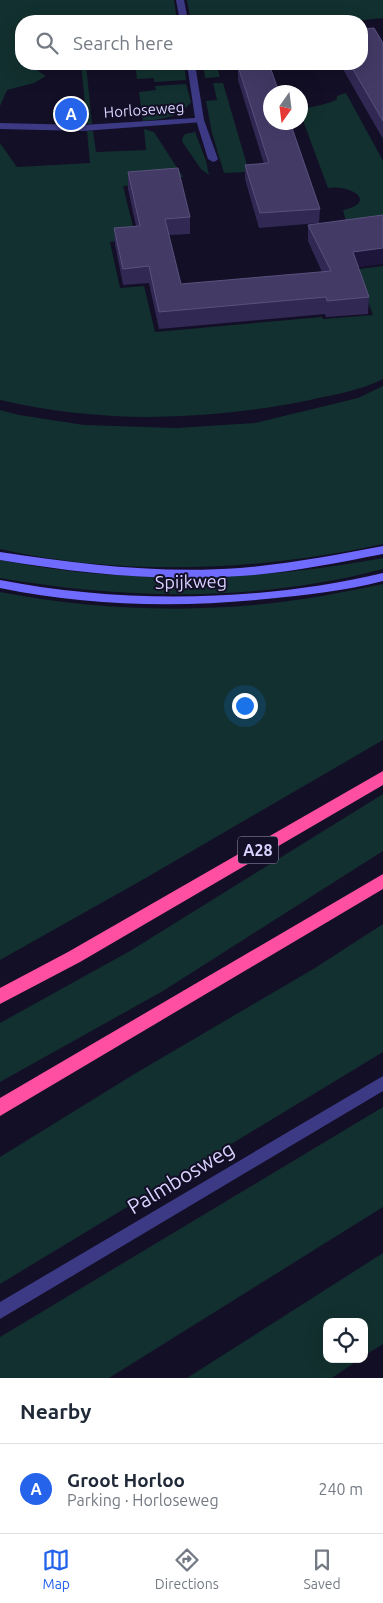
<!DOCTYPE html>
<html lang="en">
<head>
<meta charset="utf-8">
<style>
  :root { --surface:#fff; --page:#f2f2f3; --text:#1f2937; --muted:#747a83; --line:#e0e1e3; --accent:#2563eb }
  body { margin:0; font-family:Ubuntu,sans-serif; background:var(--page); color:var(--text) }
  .controls { position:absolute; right:15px; bottom:15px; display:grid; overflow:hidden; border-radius:10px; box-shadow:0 5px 20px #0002 }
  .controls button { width:45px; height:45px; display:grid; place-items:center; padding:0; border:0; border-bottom:1px solid var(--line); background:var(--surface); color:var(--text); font:25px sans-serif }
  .compass { position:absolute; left:263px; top:85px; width:45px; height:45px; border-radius:50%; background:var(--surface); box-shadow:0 5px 20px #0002; rotate:194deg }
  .you { position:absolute; left:244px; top:705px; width:18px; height:18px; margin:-12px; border:4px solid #fff; border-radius:50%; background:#1a73e8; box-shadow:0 0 0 8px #1a73e833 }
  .badge { display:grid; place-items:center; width:32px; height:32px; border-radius:50%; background:var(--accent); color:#fff; font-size:16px; font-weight:700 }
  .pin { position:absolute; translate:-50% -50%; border:2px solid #fff; box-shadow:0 1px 5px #0006 }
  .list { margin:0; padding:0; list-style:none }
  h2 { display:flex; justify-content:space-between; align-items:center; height:65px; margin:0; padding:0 20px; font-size:21px }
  h2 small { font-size:16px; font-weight:400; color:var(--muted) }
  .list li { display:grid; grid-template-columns:32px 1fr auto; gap:15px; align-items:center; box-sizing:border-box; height:90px; padding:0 20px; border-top:1px solid var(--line) }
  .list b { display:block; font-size:19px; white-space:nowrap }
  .list p { margin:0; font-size:16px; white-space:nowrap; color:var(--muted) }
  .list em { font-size:16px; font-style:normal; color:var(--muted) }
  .icon { flex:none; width:28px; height:28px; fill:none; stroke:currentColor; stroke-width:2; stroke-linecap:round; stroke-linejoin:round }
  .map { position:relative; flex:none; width:383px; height:1378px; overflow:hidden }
  .search { position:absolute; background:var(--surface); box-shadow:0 5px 20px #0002; left:15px; right:15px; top:15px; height:55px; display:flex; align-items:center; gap:12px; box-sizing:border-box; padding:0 18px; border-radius:20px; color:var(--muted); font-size:19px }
  .sheet { height:155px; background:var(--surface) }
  nav { display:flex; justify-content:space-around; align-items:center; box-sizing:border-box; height:70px; border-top:1px solid var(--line); background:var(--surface); font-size:14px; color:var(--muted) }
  nav a { display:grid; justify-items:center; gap:2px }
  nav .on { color:var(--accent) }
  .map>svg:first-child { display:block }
  .green { fill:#12302f }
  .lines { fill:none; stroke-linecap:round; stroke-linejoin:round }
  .lane { fill:#3d3a85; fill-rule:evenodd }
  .street { fill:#3d3a85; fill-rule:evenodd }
  .secondary { fill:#6f6bff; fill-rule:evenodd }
  .highway { fill:#ff4fa3; fill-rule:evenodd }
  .wall { fill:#312854 }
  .shaded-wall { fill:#1d163a }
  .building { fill:#433a66; stroke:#5a527e }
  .labels { text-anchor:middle; stroke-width:4; stroke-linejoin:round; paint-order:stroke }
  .far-street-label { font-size:15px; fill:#d9d4ff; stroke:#130f26 }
  .shield { fill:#130f26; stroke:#9e99be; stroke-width:1 }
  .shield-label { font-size:16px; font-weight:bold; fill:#d9d4ff }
  .street-label { font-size:18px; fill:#d9d4ff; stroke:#130f26 }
  .near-street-label { font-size:21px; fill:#d9d4ff; stroke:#130f26 }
</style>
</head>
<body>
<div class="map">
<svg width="383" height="1378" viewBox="0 0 383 1378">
  <rect width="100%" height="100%" fill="#130f26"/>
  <g class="green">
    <polygon points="0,0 174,0 177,21 21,21 21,64 33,64 32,67 46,76 34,83 7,90 0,106"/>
    <polygon points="187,0 383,0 383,18 355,21 191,21"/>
    <polygon points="81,64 86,64 92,124 87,124"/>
    <polygon points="135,64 184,64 186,80 154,82 154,78 137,79"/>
    <polygon points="198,64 216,64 220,77 205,78 204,69 199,69"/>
    <polygon points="213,83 223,83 249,172 224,173 212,133 206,101 217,100"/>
    <path d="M186,84L191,102C179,118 162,119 143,121L139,92L156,90L155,86Z"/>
    <path d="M346,93L383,161V218L346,221L343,210C378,203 352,184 328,188L301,115V108C307,109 332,103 337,99V96Z"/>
    <path d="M144,129L154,132L183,177L152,179V184L123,186L136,239L110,242L120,288L144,286L155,332L322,317L323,319L373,315L362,285L351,270L383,266V379C360,391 335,394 310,400C208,421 102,424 0,400V143L17,167L90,163L87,131H93L96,152L146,150Z"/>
    <polygon points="195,132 206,161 209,175 201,169 183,143 182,139 185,134"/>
    <path d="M383,386V544C259,571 124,577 0,549V410L19,415L84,425L176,428L255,423L358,398Z"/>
    <path d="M383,558V569C257,602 127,600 0,578V560C127,585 256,582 383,558Z"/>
    <path d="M383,584V740L144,879L0,960V592C94,610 194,614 289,601C321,597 352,590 383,584Z"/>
    <polygon points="383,794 383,851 163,991 0,1082 0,1023 130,951"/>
    <polygon points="383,924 383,1052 0,1284 0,1157 136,1073 315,968"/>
    <polygon points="383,1107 383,1207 109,1378 0,1378 0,1337"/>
    <polygon points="383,1253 383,1344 364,1356 364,1322 327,1322 327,1359 360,1359 332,1378 187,1378"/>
  </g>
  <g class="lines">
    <g class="lane">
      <polygon points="200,117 204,120 218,159 216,161 213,162 208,159 196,120"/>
      <polygon points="383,1076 383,1091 0,1319 0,1302"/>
    </g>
    <g class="street">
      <polygon points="176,0 184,0 188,21 180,21"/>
      <polygon points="187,64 195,64 204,120 203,122 83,131 0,129 0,123 83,125 195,118"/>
    </g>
    <g class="secondary">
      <path d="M383,546V554C336,563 288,573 240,576C159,582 79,573 0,560V552C79,564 159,574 240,568C288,564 336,555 383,546Z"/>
      <path d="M383,573V581C345,591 305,595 266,599C176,608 88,606 0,588V580C121,604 262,602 383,573Z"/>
    </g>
    <g class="highway">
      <polygon points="383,771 383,785 80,962 0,1004 0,988 68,952"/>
      <polygon points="383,874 383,889 0,1116 0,1098"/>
    </g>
  </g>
  <g class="wall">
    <polygon points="383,43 383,139 340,64 362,64"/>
    <polygon points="238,66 320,209 319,223 259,228 245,179 245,165 264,164 238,80"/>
    <polygon points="128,172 190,217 190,234 169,235 181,284 322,272 308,241 308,225 358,267 369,297 368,314 326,317 325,314 159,329 149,283 123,285 115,244 114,228 136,226 128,189"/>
  </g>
  <polygon class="shaded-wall" points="383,248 383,264 351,268 353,252"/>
  <g class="building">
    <polygon points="374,28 383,43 383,121 350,64 362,64 362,29"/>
    <polygon points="269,64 279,92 270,92 270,122 290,122 320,209 260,213 245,165 269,163 238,66"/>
    <polygon points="178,168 190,217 165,219 181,284 331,271 308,225 383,215 383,248 353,252 369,297 327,301 326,297 159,312 149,266 123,269 114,228 140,226 128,172"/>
  </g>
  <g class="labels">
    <g class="far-street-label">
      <text transform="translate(144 110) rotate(-4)" y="5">Horloseweg</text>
    </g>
    <rect class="shield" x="238" y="836.5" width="40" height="27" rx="4"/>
    <g class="shield-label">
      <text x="258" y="856">A28</text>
    </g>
    <g class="street-label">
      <text transform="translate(191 582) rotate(-1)" y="6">Spijkweg</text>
    </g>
    <g class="near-street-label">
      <text transform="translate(181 1178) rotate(-31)" y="7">Palmbosweg</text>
    </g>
  </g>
</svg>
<div class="controls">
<button><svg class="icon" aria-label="locate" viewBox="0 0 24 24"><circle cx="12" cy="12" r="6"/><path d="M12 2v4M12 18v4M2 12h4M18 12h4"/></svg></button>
</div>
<svg class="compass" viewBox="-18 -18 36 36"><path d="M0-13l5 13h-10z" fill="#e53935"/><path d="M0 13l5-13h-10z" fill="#747a83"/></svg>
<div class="you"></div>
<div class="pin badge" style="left:71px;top:114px">A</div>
<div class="search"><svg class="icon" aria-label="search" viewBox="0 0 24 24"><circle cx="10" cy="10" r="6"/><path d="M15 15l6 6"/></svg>Search here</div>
</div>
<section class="sheet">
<h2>Nearby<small></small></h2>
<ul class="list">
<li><span class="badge">A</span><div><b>Groot Horloo</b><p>Parking · Horloseweg</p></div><em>240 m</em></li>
</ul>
</section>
<nav>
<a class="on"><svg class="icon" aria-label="map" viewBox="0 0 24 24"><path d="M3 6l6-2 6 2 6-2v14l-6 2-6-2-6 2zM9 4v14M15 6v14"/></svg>Map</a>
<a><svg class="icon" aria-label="directions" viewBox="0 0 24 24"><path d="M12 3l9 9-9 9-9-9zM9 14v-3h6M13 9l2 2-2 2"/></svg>Directions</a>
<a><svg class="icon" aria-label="saved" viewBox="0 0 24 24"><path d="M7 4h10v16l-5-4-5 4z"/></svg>Saved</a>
</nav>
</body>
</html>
